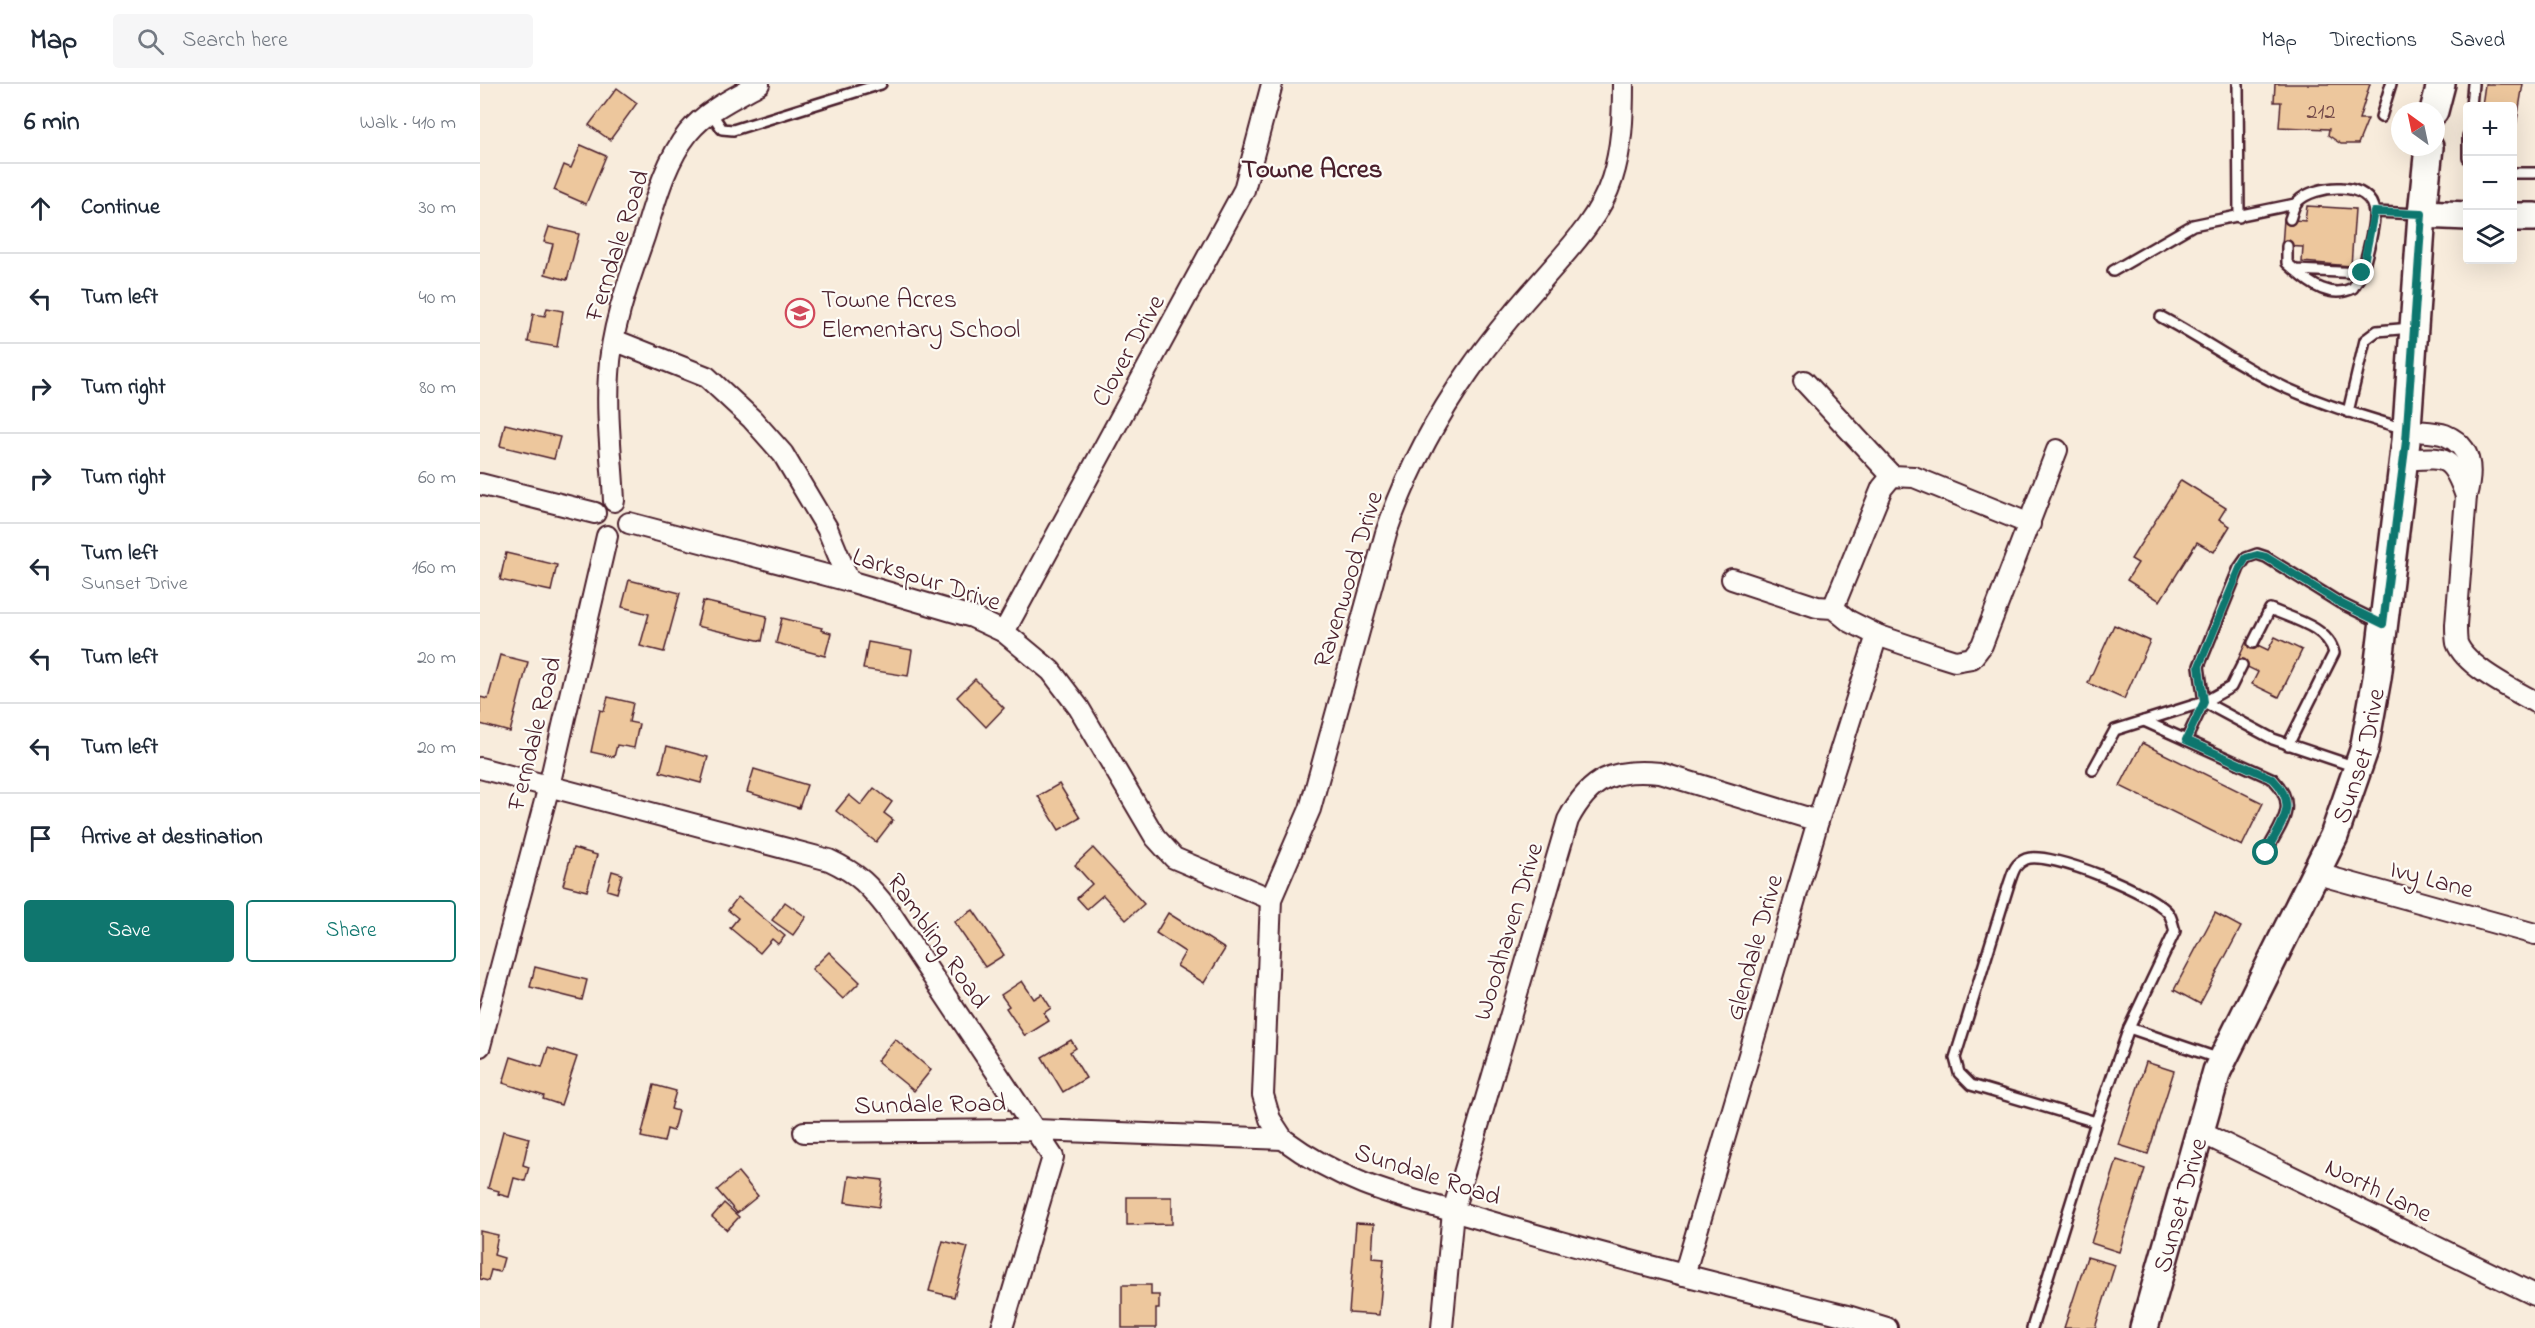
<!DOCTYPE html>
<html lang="en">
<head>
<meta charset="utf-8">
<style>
  :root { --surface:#fff; --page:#f6f6f7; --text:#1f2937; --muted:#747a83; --line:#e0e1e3; --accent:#0f766e }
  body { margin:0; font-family:"Indie Flower",sans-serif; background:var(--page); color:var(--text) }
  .controls { position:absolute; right:18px; top:18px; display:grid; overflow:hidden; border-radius:6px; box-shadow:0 6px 24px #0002 }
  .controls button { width:54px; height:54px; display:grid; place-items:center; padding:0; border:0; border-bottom:2px solid var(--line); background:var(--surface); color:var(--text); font:30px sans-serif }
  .compass { position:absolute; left:1911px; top:18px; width:54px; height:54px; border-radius:50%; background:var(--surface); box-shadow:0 6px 24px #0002; rotate:327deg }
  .stop { position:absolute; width:18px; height:18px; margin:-14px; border:4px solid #0f766e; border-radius:50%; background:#fff }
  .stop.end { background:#0f766e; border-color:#fff; box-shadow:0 2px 6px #0008 }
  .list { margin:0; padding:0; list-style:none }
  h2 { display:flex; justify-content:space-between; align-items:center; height:78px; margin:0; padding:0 24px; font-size:26px }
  h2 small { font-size:20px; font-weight:400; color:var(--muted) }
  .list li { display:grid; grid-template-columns:39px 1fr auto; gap:18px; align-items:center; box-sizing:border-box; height:90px; padding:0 24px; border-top:2px solid var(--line) }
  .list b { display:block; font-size:22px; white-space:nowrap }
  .list p { margin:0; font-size:20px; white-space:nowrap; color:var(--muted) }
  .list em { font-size:20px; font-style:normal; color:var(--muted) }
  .actions { display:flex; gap:12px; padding:18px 24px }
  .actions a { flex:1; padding:14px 0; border:2px solid var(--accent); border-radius:6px; text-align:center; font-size:21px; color:var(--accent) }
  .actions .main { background:var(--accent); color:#fff }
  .icon { flex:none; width:33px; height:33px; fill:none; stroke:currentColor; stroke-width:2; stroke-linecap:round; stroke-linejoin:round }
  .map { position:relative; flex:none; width:2055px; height:1244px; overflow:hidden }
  header { display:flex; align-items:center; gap:36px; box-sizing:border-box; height:84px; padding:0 30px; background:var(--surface); border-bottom:2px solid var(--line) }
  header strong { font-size:28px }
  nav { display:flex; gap:33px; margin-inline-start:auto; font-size:21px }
  .search { width:420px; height:54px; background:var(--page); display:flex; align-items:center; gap:15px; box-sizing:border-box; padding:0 21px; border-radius:6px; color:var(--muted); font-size:22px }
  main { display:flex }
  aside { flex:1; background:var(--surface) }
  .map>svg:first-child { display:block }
  .building { fill:#edc79d; stroke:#4a1f2b; stroke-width:1.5 }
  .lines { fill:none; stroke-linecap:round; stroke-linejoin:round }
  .lane-casing { stroke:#4a1f2b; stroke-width:14 }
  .street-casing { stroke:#4a1f2b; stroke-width:24 }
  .secondary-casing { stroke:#4a1f2b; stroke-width:32 }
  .lane { stroke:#fdfcf7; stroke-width:9 }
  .street { stroke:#fdfcf7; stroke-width:20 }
  .secondary { stroke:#fdfcf7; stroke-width:27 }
  .route { stroke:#0f766e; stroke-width:8 }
  .labels { text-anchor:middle; stroke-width:4.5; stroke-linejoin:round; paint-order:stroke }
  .number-label { font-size:22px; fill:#734948 }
  .street-label { font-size:26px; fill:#4a1f2b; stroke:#fdfcf7 }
  .poi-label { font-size:26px; fill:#4a1f2b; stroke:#fdfcf7; text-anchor:start }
  .neighbourhood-label { font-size:27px; font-weight:bold; fill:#4a1f2b; stroke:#fdfcf7 }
</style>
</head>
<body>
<header>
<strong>Map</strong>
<div class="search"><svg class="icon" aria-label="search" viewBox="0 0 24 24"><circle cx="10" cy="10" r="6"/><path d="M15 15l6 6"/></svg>Search here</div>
<nav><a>Map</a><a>Directions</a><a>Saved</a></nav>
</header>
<main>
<aside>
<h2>6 min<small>Walk · 410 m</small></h2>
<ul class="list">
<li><svg class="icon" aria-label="ahead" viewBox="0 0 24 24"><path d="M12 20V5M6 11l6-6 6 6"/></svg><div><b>Continue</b></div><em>30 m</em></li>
<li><svg class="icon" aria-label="left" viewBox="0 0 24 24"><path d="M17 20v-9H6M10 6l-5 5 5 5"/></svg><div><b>Turn left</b></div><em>40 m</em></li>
<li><svg class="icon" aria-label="right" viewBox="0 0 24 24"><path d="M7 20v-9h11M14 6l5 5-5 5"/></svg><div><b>Turn right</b></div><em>80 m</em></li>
<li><svg class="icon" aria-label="right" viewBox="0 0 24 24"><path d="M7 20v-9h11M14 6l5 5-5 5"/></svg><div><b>Turn right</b></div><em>60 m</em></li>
<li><svg class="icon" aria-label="left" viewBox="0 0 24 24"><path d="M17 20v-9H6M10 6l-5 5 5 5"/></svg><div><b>Turn left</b><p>Sunset Drive</p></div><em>160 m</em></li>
<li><svg class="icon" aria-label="left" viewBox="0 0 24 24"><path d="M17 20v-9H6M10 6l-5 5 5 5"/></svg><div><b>Turn left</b></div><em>20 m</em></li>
<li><svg class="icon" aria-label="left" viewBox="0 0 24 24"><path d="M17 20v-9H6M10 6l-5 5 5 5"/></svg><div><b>Turn left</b></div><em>20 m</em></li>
<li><svg class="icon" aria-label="arrive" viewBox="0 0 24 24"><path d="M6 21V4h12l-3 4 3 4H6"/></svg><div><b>Arrive at destination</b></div></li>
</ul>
<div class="actions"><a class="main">Save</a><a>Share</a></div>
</aside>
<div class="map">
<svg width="2055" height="1244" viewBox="0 0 2055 1244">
  <rect width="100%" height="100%" fill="#f8ecdc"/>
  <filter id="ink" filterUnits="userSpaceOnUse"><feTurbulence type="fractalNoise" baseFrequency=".0167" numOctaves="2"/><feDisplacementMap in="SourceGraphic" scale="12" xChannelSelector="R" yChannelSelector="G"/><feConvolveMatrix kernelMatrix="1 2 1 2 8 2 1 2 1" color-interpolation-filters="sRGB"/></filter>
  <g filter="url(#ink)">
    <g class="building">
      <polygon points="1795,0 1890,0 1879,35 1888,35 1878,60 1861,60 1848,51 1849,45 1799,43 1801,18 1794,18"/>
      <polygon points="2005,0 2043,0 2032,66 2032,22 2002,22"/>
      <polygon points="137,4 157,19 130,56 109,41"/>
      <polygon points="101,61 126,72 106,120 74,106 84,81 91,84"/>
      <polygon points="1827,122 1875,125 1871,182 1822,178 1823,163 1802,162 1804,135 1825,137"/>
      <polygon points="69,143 99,150 87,196 65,190 73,160 64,158"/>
      <polygon points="67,224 83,227 77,263 48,258 53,230 65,232"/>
      <polygon points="25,340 80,353 74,375 20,362"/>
      <polygon points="1701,396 1746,424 1739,435 1750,442 1734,468 1717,458 1680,517 1647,496 1658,479 1651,475"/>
      <polygon points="26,469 77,481 71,507 20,496"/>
      <polygon points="149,496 200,509 184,568 160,562 169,530 142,523"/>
      <polygon points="223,517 287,532 282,557 217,542"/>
      <polygon points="302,534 342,544 341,546 351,549 345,572 296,559"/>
      <polygon points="1634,541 1670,557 1644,615 1608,599"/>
      <polygon points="1795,553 1822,566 1799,613 1772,600 1778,588 1757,578 1767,556 1788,566"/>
      <polygon points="388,558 432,566 428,592 383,585"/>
      <polygon points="20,571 48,578 30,648 0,640 0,613 8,615"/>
      <polygon points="495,595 524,624 506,643 477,613"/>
      <polygon points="128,613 153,619 149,638 159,640 154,664 137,661 134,673 111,668 120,626 124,627"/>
      <polygon points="1662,659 1783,719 1762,762 1640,702"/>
      <polygon points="187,662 228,673 221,699 180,688"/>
      <polygon points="274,685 327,701 319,724 267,708"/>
      <polygon points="579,700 600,734 579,746 558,712"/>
      <polygon points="394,704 412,718 404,729 413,736 396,758 356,727 369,711 381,721"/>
      <polygon points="93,764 117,771 107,807 83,801"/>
      <polygon points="613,764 664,820 646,836 623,811 607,825 597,814 612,800 595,781"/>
      <polygon points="132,787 142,790 137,809 127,806"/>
      <polygon points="258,813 305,852 298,860 292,855 280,869 250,844 258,834 248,826"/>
      <polygon points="305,818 326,833 313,851 292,836"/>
      <polygon points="493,826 524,871 505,883 474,838"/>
      <polygon points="688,829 745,865 724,899 697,882 705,868 676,849"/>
      <polygon points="1735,829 1761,843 1720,920 1694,906"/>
      <polygon points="349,868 380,898 363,915 332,885"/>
      <polygon points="55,883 107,896 102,916 50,903"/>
      <polygon points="542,897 554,915 562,910 571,924 564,929 569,937 545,952 526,924 529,922 521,911"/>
      <polygon points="415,955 451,986 434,1007 397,977"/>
      <polygon points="591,956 596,964 590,968 606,994 583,1008 562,973"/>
      <polygon points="68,964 97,973 81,1021 63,1015 64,1012 23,999 31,973 62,983"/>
      <polygon points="1666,978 1694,987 1668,1070 1639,1061"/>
      <polygon points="174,1001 196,1007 191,1025 198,1027 193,1047 187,1045 184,1058 161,1053"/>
      <polygon points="23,1047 49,1054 43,1081 49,1083 45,1097 34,1094 29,1113 18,1110 19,1107 8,1104"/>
      <polygon points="1637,1076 1665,1085 1639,1168 1611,1159"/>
      <polygon points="258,1088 278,1112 257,1129 237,1106"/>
      <polygon points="369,1092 403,1096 399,1123 365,1118"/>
      <polygon points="647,1113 692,1113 692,1140 647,1141"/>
      <polygon points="244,1119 259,1133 247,1146 232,1133"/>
      <polygon points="876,1139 894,1140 892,1174 904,1175 899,1231 869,1229"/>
      <polygon points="0,1147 18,1151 14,1171 24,1174 20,1188 11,1186 8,1197 0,1195"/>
      <polygon points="463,1157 488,1163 474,1213 449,1207"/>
      <polygon points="1607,1173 1635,1181 1615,1244 1584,1244"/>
      <polygon points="642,1201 671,1201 671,1211 679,1211 679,1225 676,1225 676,1244 642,1244"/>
    </g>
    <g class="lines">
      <g class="lane-casing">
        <g id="lane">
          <polyline points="1758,0 1759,133"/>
          <polyline points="1991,22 1993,0"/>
          <polyline points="230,27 242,45 253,46 401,0"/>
          <polyline points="1901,33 1911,0"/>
          <polyline points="1988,52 1988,74"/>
          <polyline points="2032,89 2055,89"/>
          <polyline points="1895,128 1939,130"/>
          <path d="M1807,162V179L1815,186L1882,189C1886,173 1895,145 1894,129C1892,95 1834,100 1817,118C1813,123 1812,130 1810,135"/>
          <path d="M1815,186C1831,201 1851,215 1873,204L1882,189"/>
          <polyline points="1633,187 1713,141 1815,120"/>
          <path d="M1681,233C1723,255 1762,284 1806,304C1844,321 1885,333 1925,345"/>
          <polyline points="1868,328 1885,256 1897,247 1931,244"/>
          <path d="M1773,559L1790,525C1813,535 1848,543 1854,569L1808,661"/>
          <polyline points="1724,618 1793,655 1876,683"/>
          <path d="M1664,637L1793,695C1820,723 1800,740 1786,769"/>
          <polyline points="1706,656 1724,618 1719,582 1759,484 1766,474 1777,470 1786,473 1860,519 1901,539"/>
          <polyline points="1613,686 1635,646 1724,618 1751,603 1762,581"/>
          <polyline points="1649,944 1740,975"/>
          <path d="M1552,1244L1616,1038L1649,944L1695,847C1693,842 1692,834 1689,830C1676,810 1568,766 1546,775C1534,780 1533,789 1529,800L1475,974L1479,989L1491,1001L1616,1038"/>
        </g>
      </g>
      <g class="street-casing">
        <g id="street">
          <polyline points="134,256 227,293 272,335 303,370 347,444 369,497"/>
          <polyline points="1324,297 1412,392"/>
          <path d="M1927,346C1939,348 1954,347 1965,351C1993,363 1993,387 1986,412L1976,541C1976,546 1976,554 1977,559C1985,582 2034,606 2055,618"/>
          <path d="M1924,376C1965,373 1971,370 1986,412"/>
          <polyline points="0,400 115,429"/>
          <path d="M134,417C132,375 126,332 129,290C131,244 149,196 164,153C175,118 185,78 208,49C227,26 254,14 279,0"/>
          <polyline points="149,439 369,497 492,533 524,548 571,587 599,624 675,753 694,774 791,815"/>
          <polyline points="1252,495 1337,523 1353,524 1369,537 1397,551 1459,572 1475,577 1492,574 1502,561 1577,366"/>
          <polyline points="1353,524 1402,404 1412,392 1434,393 1550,440"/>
          <polyline points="524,548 764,106 792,0"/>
          <path d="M0,684L349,776C379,790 389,801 409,827L573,1073L522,1244"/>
          <polyline points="1834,789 2055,850"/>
          <polyline points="0,962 69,702 127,452"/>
          <path d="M324,1048L555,1046L803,1055C872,1106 931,1114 1011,1138C1130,1173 1250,1203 1371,1233L1407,1244"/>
          <polyline points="1720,1048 2055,1211"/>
          <path d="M803,1055L790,1035L783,1011L791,815L830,725L906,449C925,393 954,337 989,287C1009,258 1033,229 1057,202C1084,170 1119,136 1132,95C1142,64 1143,32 1143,0"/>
          <polyline points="1204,1191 1338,737 1397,551"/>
          <path d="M962,1244L973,1127L1088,736C1110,694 1134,684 1180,689L1338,737"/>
        </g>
      </g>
      <g class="secondary-casing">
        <g id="secondary">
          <polyline points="1954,27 1961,0"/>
          <polyline points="1942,130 1988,132"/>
          <polyline points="2032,133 2055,133"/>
          <path id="s1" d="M1664,1244L1737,987L1854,752L1884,666L1897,594L1926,357L1942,130L1949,63"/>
        </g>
      </g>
      <use href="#lane" class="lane"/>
      <use href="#street" class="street"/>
      <use href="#secondary" class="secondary"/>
    </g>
  </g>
  <g class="lines" filter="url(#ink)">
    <path class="route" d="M1786,769C1800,740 1820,722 1793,695L1706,656L1724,618L1719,582L1760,484L1766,474L1777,471L1786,473L1860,519L1903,540L1926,357L1942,130L1894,128L1882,189"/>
  </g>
  <defs>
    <g id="school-ring" transform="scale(1.5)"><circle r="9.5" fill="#fdfcf7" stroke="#d1495b" stroke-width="1.5"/><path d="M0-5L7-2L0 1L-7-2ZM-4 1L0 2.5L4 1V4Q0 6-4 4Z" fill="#d1495b"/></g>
  </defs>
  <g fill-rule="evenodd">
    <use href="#school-ring" x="320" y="229"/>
  </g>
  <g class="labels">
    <g class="number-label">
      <text x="1841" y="34">212</text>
    </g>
    <g class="street-label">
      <text transform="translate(136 161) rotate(-72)" y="9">Ferndale Road</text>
      <text transform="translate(647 266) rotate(-61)" y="9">Clover Drive</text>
      <text transform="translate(447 494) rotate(18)" y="9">Larkspur Drive</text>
      <text transform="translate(867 495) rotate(-73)" y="9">Ravenwood Drive</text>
      <text transform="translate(53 649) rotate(-76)" y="9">Ferndale Road</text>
      <text dy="9" stroke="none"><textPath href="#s1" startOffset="614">Sunset Drive</textPath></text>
      <text transform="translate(1952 794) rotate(15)" y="9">Ivy Lane</text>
      <text transform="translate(1027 847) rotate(-73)" y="9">Woodhaven Drive</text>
      <text transform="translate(459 856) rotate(55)" y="9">Rambling Road</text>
      <text transform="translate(1273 863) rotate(-74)" y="9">Glendale Drive</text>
      <text transform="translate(450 1019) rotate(-1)" y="9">Sundale Road</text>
      <text transform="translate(948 1089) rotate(18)" y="9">Sundale Road</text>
      <text transform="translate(1899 1105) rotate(26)" y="9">North Lane</text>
      <text dy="9" stroke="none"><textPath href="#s1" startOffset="128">Sunset Drive</textPath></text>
    </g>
    <g class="poi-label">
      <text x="341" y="223">Towne Acres<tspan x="341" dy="30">Elementary School</tspan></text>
    </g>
    <g class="neighbourhood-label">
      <text x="832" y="93">Towne Acres</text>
    </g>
  </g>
</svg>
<div class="controls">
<button>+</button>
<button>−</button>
<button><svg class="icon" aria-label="layers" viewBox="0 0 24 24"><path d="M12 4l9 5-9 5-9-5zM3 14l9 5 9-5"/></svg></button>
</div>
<svg class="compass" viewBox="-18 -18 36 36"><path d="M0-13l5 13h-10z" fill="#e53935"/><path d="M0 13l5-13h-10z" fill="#747a83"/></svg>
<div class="stop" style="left:1786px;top:769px"></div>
<div class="stop end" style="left:1882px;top:189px"></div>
</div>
</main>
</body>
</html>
